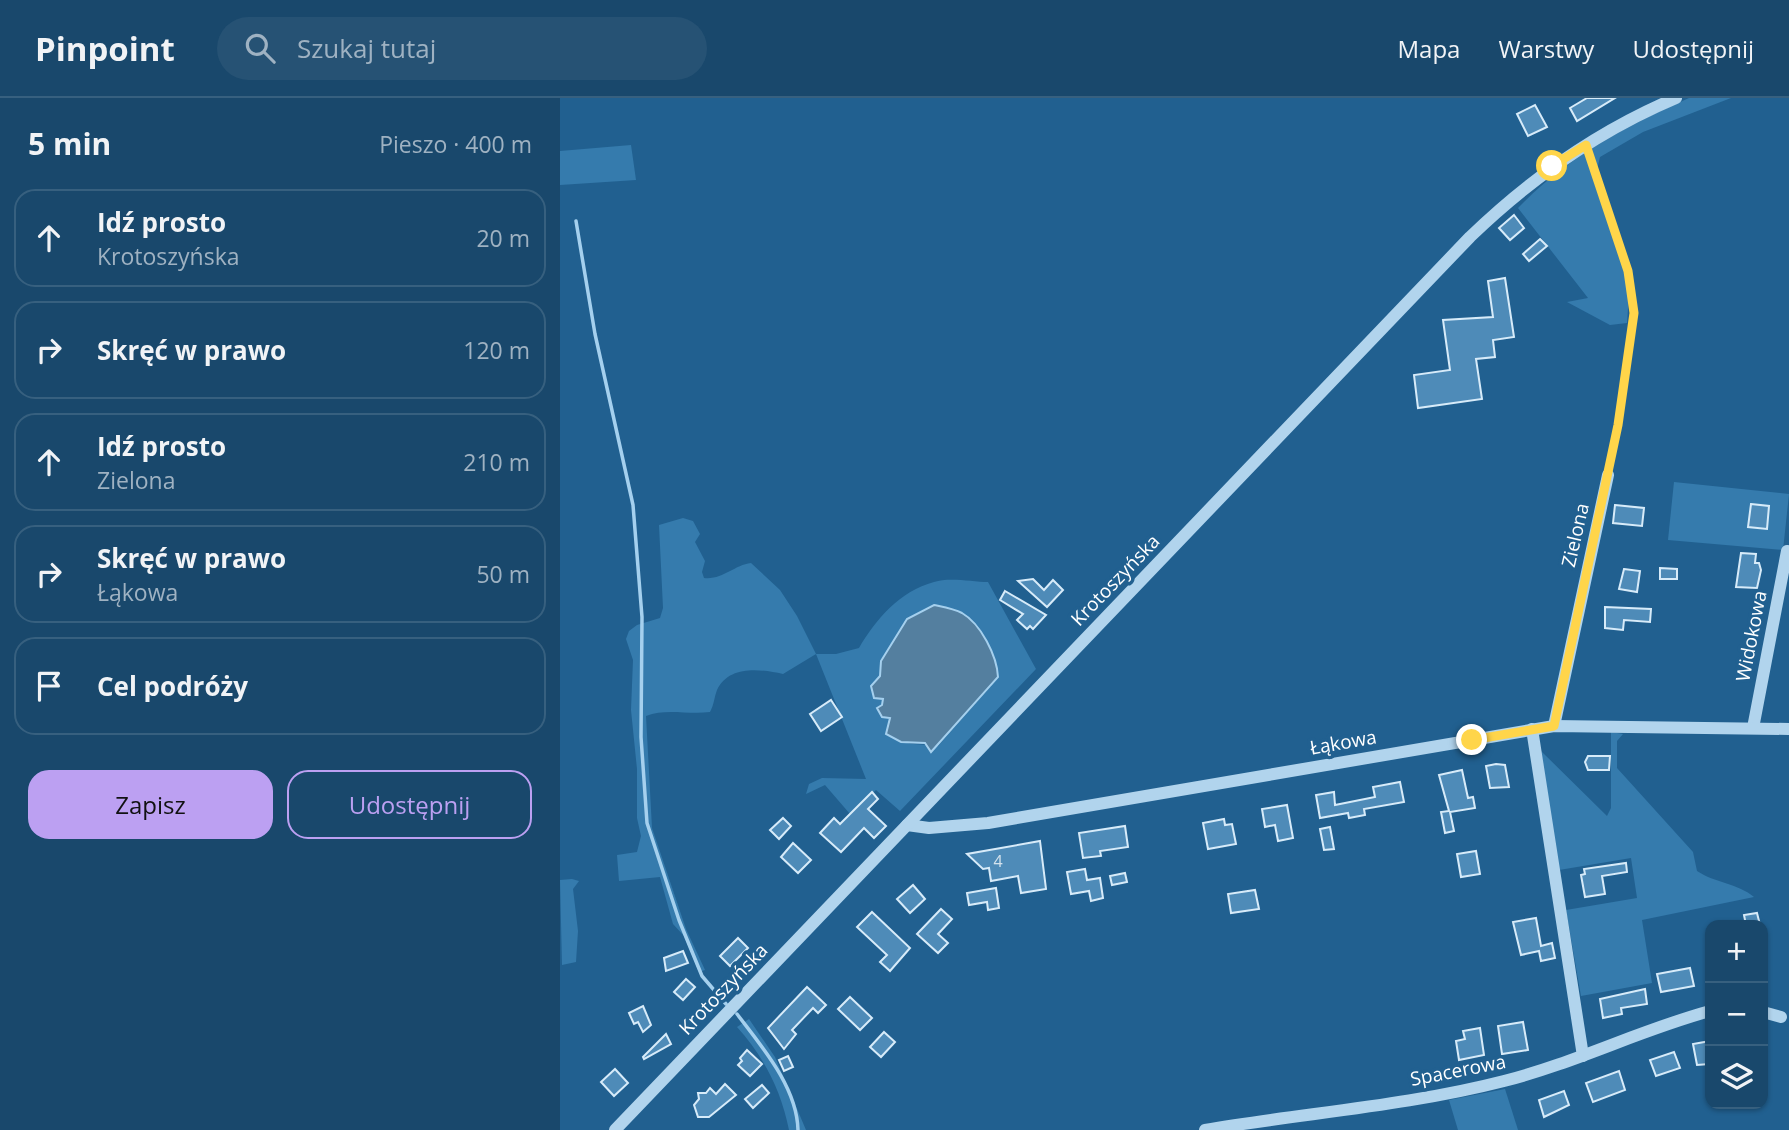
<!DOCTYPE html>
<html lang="pl">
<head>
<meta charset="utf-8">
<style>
  :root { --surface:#19486c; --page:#265274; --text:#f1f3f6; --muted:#9fb2c2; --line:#37607f; --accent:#bca0f2 }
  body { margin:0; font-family:"Open Sans",sans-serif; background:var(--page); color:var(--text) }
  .controls { position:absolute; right:21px; bottom:21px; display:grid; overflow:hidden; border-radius:14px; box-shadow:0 2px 5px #0004 }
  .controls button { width:63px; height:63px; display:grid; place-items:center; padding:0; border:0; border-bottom:2px solid var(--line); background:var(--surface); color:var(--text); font:35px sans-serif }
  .stop { position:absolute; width:21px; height:21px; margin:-16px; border:5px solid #ffd54a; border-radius:50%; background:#fff }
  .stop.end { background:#ffd54a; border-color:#fff; box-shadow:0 2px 7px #0008 }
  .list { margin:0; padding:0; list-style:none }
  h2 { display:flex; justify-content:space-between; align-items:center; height:91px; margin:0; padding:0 28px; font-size:30px }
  h2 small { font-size:23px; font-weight:400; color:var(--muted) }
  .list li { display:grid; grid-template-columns:46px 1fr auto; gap:21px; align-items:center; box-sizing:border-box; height:98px; margin:0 14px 14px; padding:0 14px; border:2px solid var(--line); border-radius:21px }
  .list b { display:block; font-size:26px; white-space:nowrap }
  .list p { margin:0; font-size:23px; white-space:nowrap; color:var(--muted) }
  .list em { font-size:23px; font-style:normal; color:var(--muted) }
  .actions { display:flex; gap:14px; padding:21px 28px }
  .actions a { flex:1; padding:16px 0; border:2px solid var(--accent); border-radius:21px; text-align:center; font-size:24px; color:var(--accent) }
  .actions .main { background:var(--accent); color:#111 }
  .icon { flex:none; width:38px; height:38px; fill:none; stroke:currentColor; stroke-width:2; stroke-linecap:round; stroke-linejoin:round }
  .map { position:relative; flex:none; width:1229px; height:1032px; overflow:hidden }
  header { display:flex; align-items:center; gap:42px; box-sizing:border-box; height:98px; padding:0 35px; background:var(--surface); border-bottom:2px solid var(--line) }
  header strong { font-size:33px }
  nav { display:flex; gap:38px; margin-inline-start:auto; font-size:24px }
  .search { width:490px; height:63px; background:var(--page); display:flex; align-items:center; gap:18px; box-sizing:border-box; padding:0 24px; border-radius:38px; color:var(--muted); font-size:26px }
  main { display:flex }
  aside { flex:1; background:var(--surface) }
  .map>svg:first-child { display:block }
  .green { fill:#357bad; fill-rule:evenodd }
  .water { fill:#547f9f; stroke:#a5d0ee; stroke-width:2 }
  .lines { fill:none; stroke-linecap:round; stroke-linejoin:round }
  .stream { stroke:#a5d0ee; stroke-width:3.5 }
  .building { fill:#4e8bb8; stroke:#d7ebf9; stroke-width:2 }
  .path { stroke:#b1d4ed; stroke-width:2; stroke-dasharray:3.5 5; stroke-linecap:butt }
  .minor { stroke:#b1d4ed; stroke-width:12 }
  .route { stroke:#ffd54a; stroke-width:9 }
  .labels { text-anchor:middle; stroke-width:7; stroke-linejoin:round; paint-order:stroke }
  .number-label { font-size:16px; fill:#d3e2ed }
  .street-label { font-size:19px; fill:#fff; stroke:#216090 }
</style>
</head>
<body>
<header>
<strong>Pinpoint</strong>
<div class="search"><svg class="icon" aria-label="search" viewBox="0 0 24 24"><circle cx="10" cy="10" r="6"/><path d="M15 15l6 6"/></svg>Szukaj tutaj</div>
<nav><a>Mapa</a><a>Warstwy</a><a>Udostępnij</a></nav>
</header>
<main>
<aside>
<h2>5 min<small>Pieszo · 400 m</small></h2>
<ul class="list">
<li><svg class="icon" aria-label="ahead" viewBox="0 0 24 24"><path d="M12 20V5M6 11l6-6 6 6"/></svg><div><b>Idź prosto</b><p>Krotoszyńska</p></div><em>20 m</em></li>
<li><svg class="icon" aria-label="right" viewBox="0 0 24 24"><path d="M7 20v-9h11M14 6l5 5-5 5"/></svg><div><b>Skręć w prawo</b></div><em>120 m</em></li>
<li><svg class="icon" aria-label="ahead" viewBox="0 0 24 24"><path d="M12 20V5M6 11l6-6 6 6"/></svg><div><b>Idź prosto</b><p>Zielona</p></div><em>210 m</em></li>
<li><svg class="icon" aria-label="right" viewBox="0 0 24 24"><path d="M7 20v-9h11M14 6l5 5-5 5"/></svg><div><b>Skręć w prawo</b><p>Łąkowa</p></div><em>50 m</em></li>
<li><svg class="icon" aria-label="arrive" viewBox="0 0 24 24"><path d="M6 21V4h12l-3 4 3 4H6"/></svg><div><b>Cel podróży</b></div></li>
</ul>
<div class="actions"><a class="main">Zapisz</a><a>Udostępnij</a></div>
</aside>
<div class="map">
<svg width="1229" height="1032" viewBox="0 0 1229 1032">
  <rect width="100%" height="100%" fill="#216090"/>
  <g class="green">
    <path d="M1129,0H1171L1083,34L1040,59L1034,84L1064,172L1069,196L1067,225L1050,227L1007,204L1028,200L958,110C1007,59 1065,29 1129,0Z"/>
    <polygon points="71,47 76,82 0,87 0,53"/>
    <polygon points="1114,384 1229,396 1223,452 1108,442"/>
    <path d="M123,420L133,423L140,436L135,444L145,463L142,474L144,480C163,482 174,467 191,465L220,492L237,518L256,556H276L299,550C316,521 340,493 374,484C390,479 412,484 428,484L476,571L340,713L316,692L290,716L265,687L246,696L249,686L262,680L306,681L256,556L223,576C200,571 169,567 157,592C154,600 154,607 150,614C128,617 106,610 86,618L92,730L126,831L145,872L139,874L124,838L113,826L100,779L59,783L57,757L77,754L81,738L77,720V671L71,612L73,562L66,541L69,533L77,527L100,520L103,510L99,427ZM347,521L414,525L424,542L431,588L378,648C365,645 331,650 329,631C329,627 331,623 330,619H323V601L311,588L320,578L321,563Z"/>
    <path d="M1051,634L1063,636L1057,643V670L1133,754L1137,773C1155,785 1177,785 1194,799L1082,822L1092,885L1021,898L1006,812L1077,800L1071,760L999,772L981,653L1047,718L1051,710Z"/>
    <polygon points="12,781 19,783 13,791 18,833 16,864 2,867 0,782"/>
    <path d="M189,921L215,959L246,1032H229C221,992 204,959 177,929Z"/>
    <polygon points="945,991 958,1032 898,1032 889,1002"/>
  </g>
  <path class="water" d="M374,507C383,509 394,511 402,515C421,526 437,558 438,579L371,654L365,645L341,644L326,636L330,620L322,619L317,610L322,607L323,601L314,600L311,588L320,578L321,563L347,521Z"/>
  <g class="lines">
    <g class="stream">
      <polyline points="16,123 35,236 73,407 82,519 81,639 87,725 119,822 142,878 166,906"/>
      <path d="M177,916C202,949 237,989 238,1032"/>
    </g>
  </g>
  <g class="building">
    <polygon points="1027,0 1055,0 1017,23 1010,10"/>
    <polygon points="975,7 987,29 968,38 957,16"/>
    <polygon points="954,117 964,130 950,142 939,130"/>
    <polygon points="980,141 987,148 969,163 963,156"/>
    <polygon points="945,180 954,239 933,242 935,259 916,261 922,301 858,310 854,277 890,272 883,222 933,219 928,183"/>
    <polygon points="1191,406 1209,408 1207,431 1188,429"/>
    <polygon points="1055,407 1084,410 1082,428 1053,425"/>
    <polygon points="1181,455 1196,456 1195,465 1199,465 1201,472 1197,490 1176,489"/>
    <polygon points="1100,470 1117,471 1117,481 1100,481"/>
    <polygon points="1064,471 1080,473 1077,494 1059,491"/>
    <polygon points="473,481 484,492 493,482 503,492 487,509 458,483"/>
    <polygon points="445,493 486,517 473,531 470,528 467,531 457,522 463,516 440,502"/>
    <polygon points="1045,509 1091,511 1090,524 1064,522 1063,532 1045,530"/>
    <polygon points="271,602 282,619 261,633 250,616"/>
    <polygon points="1028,658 1050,658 1049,672 1028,672 1025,664"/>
    <polygon points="936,666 945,667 949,689 930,690 926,668"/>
    <polygon points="902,672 908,700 913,699 915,710 890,714 894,733 885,735 881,714 889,713 879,677"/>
    <polygon points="840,684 844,704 804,711 805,717 789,720 788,715 760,720 756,697 774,694 775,707 815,699 813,689"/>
    <polygon points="312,694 318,701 308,711 326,728 314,740 304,730 281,754 260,735 274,720 280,726"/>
    <polygon points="727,707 733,740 718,743 715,727 705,729 702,711"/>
    <polygon points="223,720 231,728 219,741 210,732"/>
    <polygon points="664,721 665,727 672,726 676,746 648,751 643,725"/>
    <polygon points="565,728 568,749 540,753 541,758 523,760 519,735"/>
    <polygon points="770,729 774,751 764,752 760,731"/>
    <polygon points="480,743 486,791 461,795 458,778 431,783 429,770 423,771 407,756"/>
    <polygon points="233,745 251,762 238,775 221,759"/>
    <polygon points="916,753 920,776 901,779 897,756"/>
    <polygon points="1066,765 1067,774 1042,778 1045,796 1025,799 1021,777 1025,776 1024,771"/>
    <polygon points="525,771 527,782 540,780 543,800 531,803 529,793 511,796 507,774"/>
    <polygon points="565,775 567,784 552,787 550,778"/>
    <polygon points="353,787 365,801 350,815 337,801"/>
    <polygon points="436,790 439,810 428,812 427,804 409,807 407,795"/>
    <polygon points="695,792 699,811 671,815 668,796"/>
    <polygon points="381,811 392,821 378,836 388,845 378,855 357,836"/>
    <polygon points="312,814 350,850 330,873 320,864 327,857 297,829"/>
    <polygon points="1197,815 1200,827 1186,827 1184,817"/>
    <polygon points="976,820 981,848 992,845 995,860 981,863 979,853 961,857 953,824"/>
    <polygon points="178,840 188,850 170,868 160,858"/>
    <polygon points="123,853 128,865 106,873 104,860"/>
    <polygon points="1130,870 1134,888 1101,894 1097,876"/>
    <polygon points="126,881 135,889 123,902 114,894"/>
    <polygon points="247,889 266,907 258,915 253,910 232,932 236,936 224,951 208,930"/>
    <polygon points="1085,891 1087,906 1061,910 1062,916 1043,920 1040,901"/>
    <polygon points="290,899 312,920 300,932 278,911"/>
    <polygon points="83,908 91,927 83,934 78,924 74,926 69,915"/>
    <polygon points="963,924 968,952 942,956 938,928"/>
    <polygon points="920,930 924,957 899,962 896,943 905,941 903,933"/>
    <polygon points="324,934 335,944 321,959 310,949"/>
    <polygon points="106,936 111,946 84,961 83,959"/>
    <polygon points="1150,943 1149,966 1137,967 1133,946"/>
    <polygon points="187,952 202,966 190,978 178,967 182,963 180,960"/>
    <polygon points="1114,954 1120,970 1096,978 1090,962"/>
    <polygon points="228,958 233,969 224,973 219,962"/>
    <polygon points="55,971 68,985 54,998 41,984"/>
    <polygon points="1059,973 1065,992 1033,1004 1026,985"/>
    <polygon points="165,986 176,997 149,1019 138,1019 134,1007 139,1001 138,995 146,995 150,990 156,996"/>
    <polygon points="202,987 209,995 193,1010 185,1001"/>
    <polygon points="1004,993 1009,1007 984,1019 979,1002"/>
  </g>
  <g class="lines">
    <polyline class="path" points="1031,61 1068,173 1074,215 1050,365"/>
    <g class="minor">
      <polyline points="994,628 1048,377"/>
      <polyline points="1193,630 1227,453"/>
      <polyline points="972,631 1023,958"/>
      <polyline points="347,727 369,730 428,725 994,628 1229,631"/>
      <polyline points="1203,914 1221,919"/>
      <path d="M55,1032L910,139C971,80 1038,33 1116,0"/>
      <path d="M645,1032C744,1015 847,1008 944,983C1015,965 1080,932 1150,913"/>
    </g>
  </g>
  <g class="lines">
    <polyline class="route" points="912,642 994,628 1058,327 1074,215 1068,173 1026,47 992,68"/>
  </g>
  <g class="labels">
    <g class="number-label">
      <text x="438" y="769">4</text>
    </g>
    <g class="street-label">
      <text transform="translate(1015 437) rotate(-77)" y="7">Zielona</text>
      <text transform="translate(555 482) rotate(-46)" y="7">Krotoszyńska</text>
      <text transform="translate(1191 538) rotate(-79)" y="7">Widokowa</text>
      <text transform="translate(783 644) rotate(-10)" y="7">Łąkowa</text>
      <text transform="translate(163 891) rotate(-46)" y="7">Krotoszyńska</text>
      <text transform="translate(898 972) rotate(-11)" y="7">Spacerowa</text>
    </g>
  </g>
</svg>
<div class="controls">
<button>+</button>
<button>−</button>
<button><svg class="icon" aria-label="layers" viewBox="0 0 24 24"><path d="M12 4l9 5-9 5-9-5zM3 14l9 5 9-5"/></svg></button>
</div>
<div class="stop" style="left:992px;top:68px"></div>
<div class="stop end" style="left:912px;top:642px"></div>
</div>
</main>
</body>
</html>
